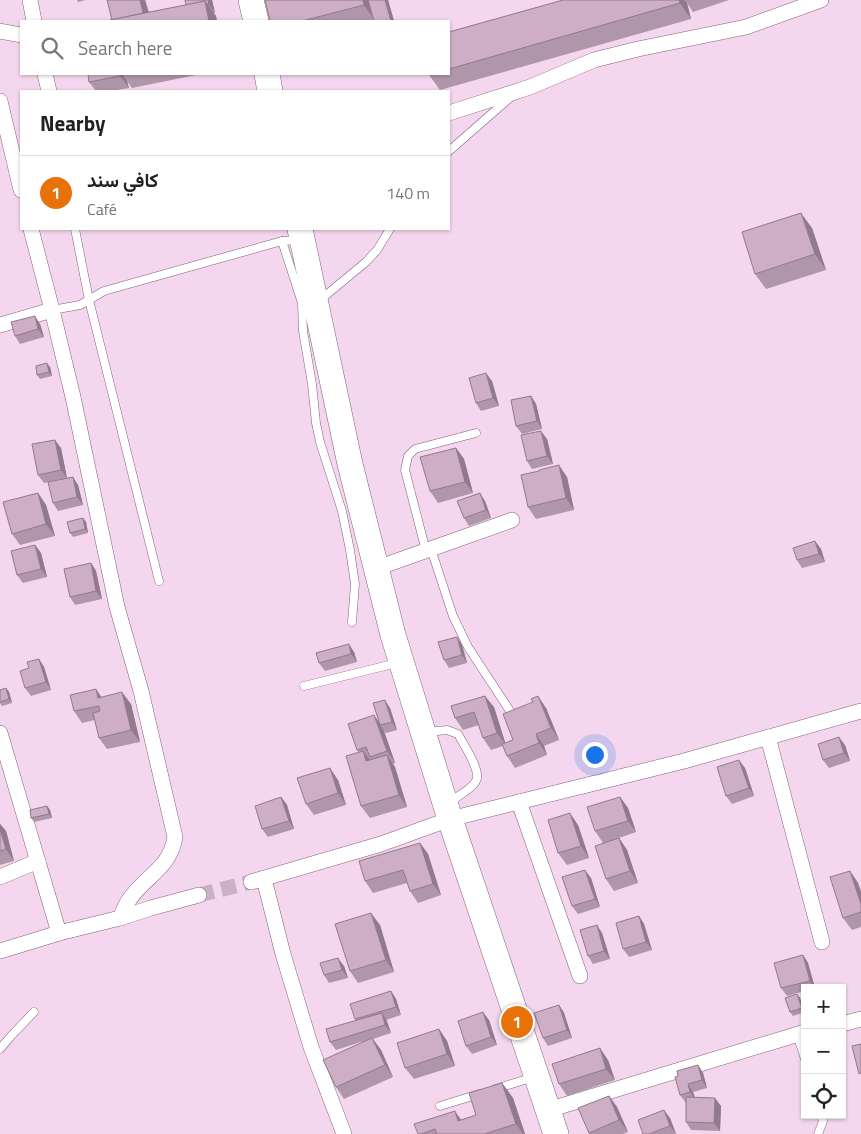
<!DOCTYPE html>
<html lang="en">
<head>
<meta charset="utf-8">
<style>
  :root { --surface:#fff; --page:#f6f6f6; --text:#222; --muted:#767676; --line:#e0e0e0; --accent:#2c710e }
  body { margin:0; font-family:"Titillium Web",Vazirmatn,sans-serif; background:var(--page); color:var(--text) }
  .controls { position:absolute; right:15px; bottom:15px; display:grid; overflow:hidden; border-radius:0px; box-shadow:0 1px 4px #0004 }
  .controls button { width:45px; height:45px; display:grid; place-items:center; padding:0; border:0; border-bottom:1px solid var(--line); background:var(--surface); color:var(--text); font:25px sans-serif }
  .you { position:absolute; left:594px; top:754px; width:18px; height:18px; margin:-12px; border:4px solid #fff; border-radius:50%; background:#1a73e8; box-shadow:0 0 0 8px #1a73e833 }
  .badge { display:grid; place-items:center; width:32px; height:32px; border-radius:50%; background:var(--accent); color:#fff; font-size:16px; font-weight:700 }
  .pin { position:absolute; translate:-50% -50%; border:2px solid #fff; box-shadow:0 1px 5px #0006 }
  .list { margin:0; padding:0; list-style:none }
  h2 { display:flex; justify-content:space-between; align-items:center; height:65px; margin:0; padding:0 20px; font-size:21px }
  h2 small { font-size:16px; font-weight:400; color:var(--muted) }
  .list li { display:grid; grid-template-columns:32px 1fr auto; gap:15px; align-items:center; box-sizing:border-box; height:75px; padding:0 20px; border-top:1px solid var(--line) }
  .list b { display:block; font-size:19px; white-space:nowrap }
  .list p { margin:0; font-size:16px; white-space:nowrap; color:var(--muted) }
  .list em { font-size:16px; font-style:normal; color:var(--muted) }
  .icon { flex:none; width:28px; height:28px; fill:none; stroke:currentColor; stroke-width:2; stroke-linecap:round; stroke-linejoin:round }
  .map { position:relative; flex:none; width:861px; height:1134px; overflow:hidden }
  .search { position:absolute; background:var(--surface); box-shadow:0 1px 4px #0004; left:20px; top:20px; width:430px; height:55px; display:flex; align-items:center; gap:12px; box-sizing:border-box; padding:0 18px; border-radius:0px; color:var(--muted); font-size:19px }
  .panel { position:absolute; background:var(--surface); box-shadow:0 1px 4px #0004; left:20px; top:90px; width:430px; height:140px; border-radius:0px }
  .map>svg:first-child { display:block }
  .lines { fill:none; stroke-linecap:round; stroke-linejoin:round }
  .street-tunnel { stroke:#cbb0c6; stroke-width:15; stroke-dasharray:15 8; stroke-linecap:butt }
  .lane-casing { stroke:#7f6379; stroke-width:9 }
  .street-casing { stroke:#7f6379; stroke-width:16 }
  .primary-casing { stroke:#7f6379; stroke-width:26 }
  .lane { stroke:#fff; stroke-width:8 }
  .street { stroke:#fff; stroke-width:15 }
  .primary { stroke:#fff; stroke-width:25 }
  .wall { fill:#b096aa }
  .shaded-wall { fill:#907a8b }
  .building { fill:#cdaec6; stroke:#907a8b }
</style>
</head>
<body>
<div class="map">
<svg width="861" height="1134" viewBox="0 0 861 1134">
  <rect width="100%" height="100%" fill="#f5d6ef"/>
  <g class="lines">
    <polyline class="street-tunnel" points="199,895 251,882"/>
    <g class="lane-casing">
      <g id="lane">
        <polyline points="449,151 512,96"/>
        <polyline points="75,229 89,300 159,581"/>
        <polyline points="282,241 302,303 303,331 312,384 316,423 320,442 342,511 350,550 355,584 352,622"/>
        <polyline points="320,300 366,262 377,250 390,229"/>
        <polyline points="52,310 80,305 104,291 282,241 299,240"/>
        <polyline points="431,549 453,616 468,647 510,711"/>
        <polyline points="426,551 405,470 408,456 415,449 476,433"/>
        <polyline points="304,686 397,663"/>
        <path d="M428,732L447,730L458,734C463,744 482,771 476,781C471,790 456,797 448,803"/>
        <polyline points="797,1034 805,1059"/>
        <polyline points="0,1049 11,1036 34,1012"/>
        <polyline points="495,1089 534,1077"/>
        <polyline points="440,1106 479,1094"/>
        <polyline points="818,1134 823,1121 821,1115"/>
      </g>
    </g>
    <g class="street-casing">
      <g id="street">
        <polyline points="30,0 34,21"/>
        <polyline points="0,31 21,35"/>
        <polyline points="45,74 49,91"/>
        <polyline points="0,101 21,190"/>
        <polyline points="449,113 530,87 594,60 638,49 746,27 821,0"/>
        <path d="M31,229L52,310L73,397L117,607L141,691L175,837C170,869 145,876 129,900C125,905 123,912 120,918"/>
        <polyline points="0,325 52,310"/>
        <polyline points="377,568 512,520"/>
        <polyline points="0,733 59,933"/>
        <polyline points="768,737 822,942"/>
        <polyline points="519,802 580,976"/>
        <polyline points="0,877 38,861"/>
        <polyline points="264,879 283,954 311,1047 344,1134"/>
        <polyline points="251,882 381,844 450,819 684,761 861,711"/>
        <polyline points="0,951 59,933 120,918 151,908 199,895"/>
        <polyline points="842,1024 861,1019"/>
        <polyline points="548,1110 805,1032"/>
      </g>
    </g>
    <g class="primary-casing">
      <g id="primary">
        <polyline points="251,0 256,21"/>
        <polyline points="267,74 270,91"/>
        <polyline points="300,229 350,464 393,635 450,819 556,1134"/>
      </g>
    </g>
    <use href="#lane" class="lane"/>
    <use href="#street" class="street"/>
    <use href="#primary" class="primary"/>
  </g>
  <g class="wall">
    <polygon points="77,0 86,0 78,2"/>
    <polygon points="145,0 149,12 186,5 185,0 212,0 215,13 213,13 216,16 217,21 110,21"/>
    <polygon points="265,0 388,0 394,21 270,21"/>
    <polygon points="563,0 729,0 693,12 687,3 691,19 440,90 429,75 429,74 449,74 449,32"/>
    <polygon points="88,74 201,74 132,88 127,81 129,88 111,91 96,91 89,82"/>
    <polygon points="812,228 826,270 766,289 755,274"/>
    <polygon points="40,324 44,337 20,344 15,336"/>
    <polygon points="50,367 52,376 40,379 37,375"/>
    <polygon points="492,381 499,406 481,411 476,403"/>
    <polygon points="531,396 536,404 542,429 522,434 516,426"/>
    <polygon points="547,439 553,464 532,469 527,461"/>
    <polygon points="61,448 67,478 78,485 83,505 58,511 53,503 61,479 44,483 38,475"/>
    <polygon points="456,448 464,459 473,493 438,503 430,491"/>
    <polygon points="567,477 574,510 536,519 528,507"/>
    <polygon points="38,493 46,505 55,536 20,545 12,534"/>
    <polygon points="485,501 491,518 469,526 464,518"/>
    <polygon points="83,518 86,522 88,533 73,537 70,533"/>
    <polygon points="815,541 821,549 825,562 802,568 797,560"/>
    <polygon points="35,545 41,553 47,577 23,583 17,575"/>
    <polygon points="91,563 96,571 102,599 75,605 70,597"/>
    <polygon points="457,637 462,645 467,663 449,668 444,660"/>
    <polygon points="354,652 357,662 325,671 319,663"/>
    <polygon points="39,659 44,667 51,690 31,696 25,688"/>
    <polygon points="6,688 9,692 12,703 2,706 0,703 0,690"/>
    <polygon points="101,697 131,704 140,742 107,749 99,738 95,720 82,723 74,711"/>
    <polygon points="451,706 494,707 505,743 513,740 546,708 559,740 544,746 547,755 515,768 507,756 503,746 491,750 483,738 479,725 463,730 455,718"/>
    <polygon points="390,708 397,730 386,733 384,731 395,763 393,764 395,767 407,807 370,818 361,806 359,753 357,750"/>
    <polygon points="845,745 850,761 829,768 823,760"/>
    <polygon points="745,768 754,796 732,804 726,796"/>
    <polygon points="338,780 346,805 314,815 306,804"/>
    <polygon points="281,797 287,805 294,829 268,837 262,829"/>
    <polygon points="620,797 628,808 636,832 619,838 627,850 638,883 614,891 606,879 603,843 595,831"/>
    <polygon points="47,806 50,810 52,818 34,822 31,818"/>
    <polygon points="0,824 6,831 14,861 0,865"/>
    <polygon points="578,825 589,858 567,865 558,853"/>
    <polygon points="420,843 428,854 441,895 418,903 410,891 407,883 373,893 365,881"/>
    <polygon points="850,871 858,883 861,892 861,927 852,930 843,918"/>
    <polygon points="591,878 600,907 578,914 572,906"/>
    <polygon points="639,916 644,924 652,950 629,957 623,949"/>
    <polygon points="380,925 394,972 358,983 350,971"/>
    <polygon points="602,933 610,959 593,964 588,956"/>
    <polygon points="803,955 808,963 815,988 805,988 805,991 787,996 781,988"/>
    <polygon points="344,966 348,978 329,983 324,975"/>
    <polygon points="391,991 396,999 401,1015 386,1020 391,1033 373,1039 381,1050 393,1077 344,1099 336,1087 364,1041 336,1050 330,1042 356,1021 355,1019"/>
    <polygon points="797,994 800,998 805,1012 793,1016 790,1012"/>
    <polygon points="559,1005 564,1013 572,1038 548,1046 543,1038"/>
    <polygon points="489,1020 497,1045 472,1054 466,1046"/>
    <polygon points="439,1029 447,1041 455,1066 414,1079 405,1068"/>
    <polygon points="608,1060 615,1080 567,1096 559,1084"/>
    <polygon points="698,1065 703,1073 707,1088 693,1092 695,1098 721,1106 720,1131 691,1130 686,1122 686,1103 680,1095 678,1076"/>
    <polygon points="502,1083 513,1098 525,1134 418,1134 476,1115"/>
    <polygon points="609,1096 617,1107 628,1132 623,1134 589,1134 589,1133"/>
    <polygon points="670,1118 676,1134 643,1134"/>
  </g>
  <g class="shaded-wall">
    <polygon points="140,0 145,0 151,21 143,13"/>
    <polygon points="208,0 212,0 215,13 209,5"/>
    <polygon points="363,0 370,0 375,21 364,5"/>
    <polygon points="385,0 388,0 394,21 391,21"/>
    <polygon points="679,0 684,0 687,3 691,19 680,3"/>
    <polygon points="205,1 216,16 217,21 209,21"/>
    <polygon points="120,74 122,74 127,81 129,88 120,76"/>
    <polygon points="801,213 812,228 826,270 815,254"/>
    <polygon points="35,316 40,324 44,337 38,329"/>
    <polygon points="47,363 50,367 52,376 49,372"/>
    <polygon points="486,373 492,381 499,406 493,398"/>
    <polygon points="531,396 536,404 542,429 537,421"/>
    <polygon points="541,431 547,439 553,464 547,456"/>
    <polygon points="55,440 61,448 67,478 61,470"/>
    <polygon points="456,448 464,459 473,493 465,482"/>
    <polygon points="559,465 567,477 574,510 566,498"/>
    <polygon points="73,477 78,485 83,505 77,497"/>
    <polygon points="38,493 46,505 55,536 46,524"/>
    <polygon points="480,493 485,501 491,518 486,510"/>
    <polygon points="83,518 86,522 88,533 85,529"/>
    <polygon points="815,541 821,549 825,562 819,554"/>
    <polygon points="35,545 41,553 47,577 41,569"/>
    <polygon points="91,563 96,571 102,599 96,591"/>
    <polygon points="457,637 462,645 467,663 462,655"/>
    <polygon points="349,644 354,652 357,662 351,654"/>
    <polygon points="39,659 44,667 51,690 46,682"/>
    <polygon points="6,688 9,692 12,703 9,699"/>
    <polygon points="96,689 104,701 98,698"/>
    <polygon points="122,692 131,704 140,742 131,730"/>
    <polygon points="485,696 494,707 506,745 497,733"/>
    <polygon points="538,696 546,708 559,740 551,728"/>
    <polygon points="385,700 390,708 397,730 392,722"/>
    <polygon points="374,715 381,725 380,725 384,731 395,763 387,751"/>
    <polygon points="536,734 544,746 547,755 539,743"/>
    <polygon points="839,737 845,745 850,761 844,753"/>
    <polygon points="363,751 372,763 366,761"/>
    <polygon points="387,755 395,767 407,807 399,795"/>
    <polygon points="739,760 745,768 754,796 749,788"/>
    <polygon points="330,768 338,780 346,805 338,793"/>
    <polygon points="281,797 287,805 294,829 289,821"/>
    <polygon points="620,797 628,808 636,832 628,821"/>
    <polygon points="47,806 50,810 52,818 49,814"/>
    <polygon points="570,813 578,825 589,858 581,846"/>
    <polygon points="0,824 6,831 14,861 6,849 0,829"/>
    <polygon points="619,838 627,850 638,883 630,871"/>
    <polygon points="420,843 428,854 441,895 433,884"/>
    <polygon points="585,870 591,878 600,907 595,899"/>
    <polygon points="850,871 858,883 861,892 861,904"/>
    <polygon points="371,913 380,925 394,972 386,960"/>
    <polygon points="639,916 644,924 652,950 646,942"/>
    <polygon points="597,925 602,933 610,959 604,951"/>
    <polygon points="803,955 808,963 815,988 810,981"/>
    <polygon points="338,958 344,966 348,978 342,970"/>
    <polygon points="391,991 396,999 401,1015 396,1007"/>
    <polygon points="797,994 800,998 805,1012 802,1008"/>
    <polygon points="559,1005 564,1013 572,1038 567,1030"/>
    <polygon points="483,1012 489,1020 497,1045 491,1037"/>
    <polygon points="382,1013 387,1021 391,1033 385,1025"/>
    <polygon points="439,1029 447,1041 455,1066 447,1054"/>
    <polygon points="372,1038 381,1050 393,1077 385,1065"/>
    <polygon points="600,1048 608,1060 615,1080 606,1069"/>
    <polygon points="698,1065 703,1073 707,1088 702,1080"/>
    <polygon points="502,1083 513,1098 525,1134 523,1134 516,1124"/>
    <polygon points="688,1084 693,1092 696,1100 690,1092"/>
    <polygon points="609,1096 617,1107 628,1132 619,1120"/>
    <polygon points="715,1098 721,1106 720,1131 714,1123"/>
    <polygon points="664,1110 670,1118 676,1134 670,1126"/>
    <polygon points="455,1111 466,1127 458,1121"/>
  </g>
  <g class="building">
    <polygon points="107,0 140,0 143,13 112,20"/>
    <polygon points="185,0 208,0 209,5 208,5 205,1 186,5"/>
    <polygon points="265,0 363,0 364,5 302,21 270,21"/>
    <polygon points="368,0 385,0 391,21 374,21"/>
    <polygon points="563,0 679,0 680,3 449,69 449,32"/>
    <polygon points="205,1 209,21 110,21 110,20"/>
    <polygon points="88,74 120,74 120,76 89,82"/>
    <polygon points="801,213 815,254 755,274 742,232"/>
    <polygon points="35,316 38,329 15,336 11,322"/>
    <polygon points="47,363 49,372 37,375 36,366"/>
    <polygon points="486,373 493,398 476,403 469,378"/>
    <polygon points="531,396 537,421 516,426 511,400"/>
    <polygon points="541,431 547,456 527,461 521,435"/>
    <polygon points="55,440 61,470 38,475 32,444"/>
    <polygon points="456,448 465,482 430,491 420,457"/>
    <polygon points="559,465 566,498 528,507 521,475 539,471 539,470"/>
    <polygon points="73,477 77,497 53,503 48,482"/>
    <polygon points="38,493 46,524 12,534 3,502"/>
    <polygon points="480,493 486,510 464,518 457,501"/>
    <polygon points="83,518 85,529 70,533 67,522"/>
    <polygon points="815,541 819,554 797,560 793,548"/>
    <polygon points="35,545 41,569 17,575 11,551"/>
    <polygon points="91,563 96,591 70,597 64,569"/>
    <polygon points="457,637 462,655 444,660 438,642"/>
    <polygon points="349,644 351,654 319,663 316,653"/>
    <polygon points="39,659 46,682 25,688 20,671 29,668 27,662"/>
    <polygon points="6,688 9,699 0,702 0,690"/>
    <polygon points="96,689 98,698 122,692 131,730 99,738 93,713 100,711 99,706 74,711 70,695"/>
    <polygon points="485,696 497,733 483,738 474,712 455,718 451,706"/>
    <polygon points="538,696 551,728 536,734 539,743 507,756 502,744 513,740 503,714 533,702 531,699"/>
    <polygon points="385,700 392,722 380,725 373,703"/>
    <polygon points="374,715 387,751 370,757 366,747 357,750 348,724"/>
    <polygon points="839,737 844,753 823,760 818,744"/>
    <polygon points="363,751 366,761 387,755 399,795 361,806 346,756"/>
    <polygon points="739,760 749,788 726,796 717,767"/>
    <polygon points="330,768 338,793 306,804 297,778"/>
    <polygon points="281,797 289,821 262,829 255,806"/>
    <polygon points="620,797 628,821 595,831 587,807"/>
    <polygon points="47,806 49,814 31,818 30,810"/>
    <polygon points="570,813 581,846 558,853 548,820"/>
    <polygon points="0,829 6,849 0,851"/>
    <polygon points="619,838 630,871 606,879 595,846"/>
    <polygon points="420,843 433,884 410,891 403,870 365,881 359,861"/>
    <polygon points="585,870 595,899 572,906 562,877"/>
    <polygon points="850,871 861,904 861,912 843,918 830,877"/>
    <polygon points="371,913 386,960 350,971 335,924"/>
    <polygon points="639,916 646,942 623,949 616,923"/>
    <polygon points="597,925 604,951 588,956 580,930"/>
    <polygon points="803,955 810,981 781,988 774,963"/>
    <polygon points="338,958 342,970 324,975 320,963"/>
    <polygon points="391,991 396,1007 355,1019 350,1004"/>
    <polygon points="797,994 802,1008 790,1012 785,998"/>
    <polygon points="559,1005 567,1030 543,1038 534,1013"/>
    <polygon points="483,1012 491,1037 466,1046 458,1021"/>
    <polygon points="382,1013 385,1025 330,1042 326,1029"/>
    <polygon points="439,1029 447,1054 405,1068 397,1043"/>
    <polygon points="372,1038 385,1065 336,1087 323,1060"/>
    <polygon points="861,1044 861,1073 859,1074 852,1046"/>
    <polygon points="600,1048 606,1069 559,1084 552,1064"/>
    <polygon points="698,1065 702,1080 688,1084 690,1092 680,1095 675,1077 678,1076 677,1071"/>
    <polygon points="502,1083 516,1124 484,1134 437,1134 435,1129 421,1134 418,1134 414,1124 455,1111 458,1121 476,1115 469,1093"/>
    <polygon points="609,1096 619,1120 589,1133 578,1108"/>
    <polygon points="686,1097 715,1098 714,1123 686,1122"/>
    <polygon points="664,1110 670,1126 649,1134 643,1134 638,1120"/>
  </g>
</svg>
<div class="controls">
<button>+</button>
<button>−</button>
<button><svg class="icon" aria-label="locate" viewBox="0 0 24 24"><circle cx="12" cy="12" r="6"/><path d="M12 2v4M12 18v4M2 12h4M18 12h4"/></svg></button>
</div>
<div class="you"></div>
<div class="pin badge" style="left:517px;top:1022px;background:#e8710a">1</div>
<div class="search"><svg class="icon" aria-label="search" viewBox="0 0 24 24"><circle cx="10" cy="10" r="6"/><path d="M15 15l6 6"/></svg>Search here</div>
<section class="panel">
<h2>Nearby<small></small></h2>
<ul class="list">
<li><span class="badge" style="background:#e8710a">1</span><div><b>كافي سند</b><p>Café</p></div><em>140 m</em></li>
</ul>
</section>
</div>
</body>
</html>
